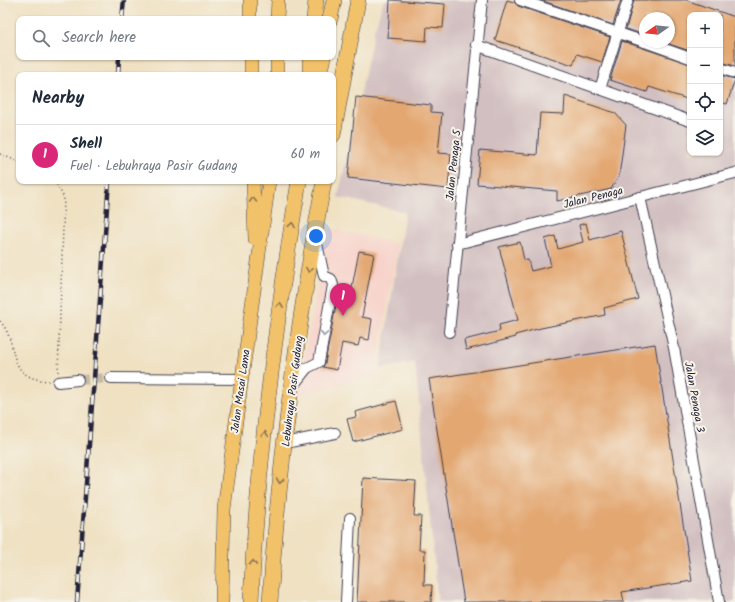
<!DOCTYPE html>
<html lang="en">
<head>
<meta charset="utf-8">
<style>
  :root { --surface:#fff; --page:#f2f2f3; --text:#1f2937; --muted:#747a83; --line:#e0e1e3; --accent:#db2777 }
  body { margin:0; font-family:Kalam,sans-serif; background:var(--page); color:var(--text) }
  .controls { position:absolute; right:12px; top:12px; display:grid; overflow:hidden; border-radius:8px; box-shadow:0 1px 3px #0004 }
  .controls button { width:36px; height:36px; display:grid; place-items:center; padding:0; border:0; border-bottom:1px solid var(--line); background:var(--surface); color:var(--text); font:20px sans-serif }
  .compass { position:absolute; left:639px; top:12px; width:36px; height:36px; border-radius:50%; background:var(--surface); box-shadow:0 1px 3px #0004; rotate:256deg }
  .you { position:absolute; left:316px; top:236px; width:14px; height:14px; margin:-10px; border:3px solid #fff; border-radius:50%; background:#1a73e8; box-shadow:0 0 0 6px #1a73e833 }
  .badge { display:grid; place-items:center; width:26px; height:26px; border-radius:50%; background:var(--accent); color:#fff; font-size:13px; font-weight:700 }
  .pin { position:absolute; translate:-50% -33px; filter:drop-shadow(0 1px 2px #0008) }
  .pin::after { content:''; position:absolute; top:21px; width:14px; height:12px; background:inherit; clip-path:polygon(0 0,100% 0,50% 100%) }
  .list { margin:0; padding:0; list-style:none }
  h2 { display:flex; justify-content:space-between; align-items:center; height:52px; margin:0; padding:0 16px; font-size:17px }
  h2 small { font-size:13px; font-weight:400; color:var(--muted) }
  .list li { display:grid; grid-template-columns:26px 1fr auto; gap:12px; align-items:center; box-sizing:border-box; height:60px; padding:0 16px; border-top:1px solid var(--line) }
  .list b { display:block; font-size:15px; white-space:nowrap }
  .list p { margin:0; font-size:13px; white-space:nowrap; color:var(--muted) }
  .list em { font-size:13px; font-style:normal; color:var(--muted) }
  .icon { flex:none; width:22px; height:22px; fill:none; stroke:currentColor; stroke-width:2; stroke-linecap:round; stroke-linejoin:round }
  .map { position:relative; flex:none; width:735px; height:602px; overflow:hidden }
  .search { position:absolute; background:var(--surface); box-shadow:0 1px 3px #0004; left:16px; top:16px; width:320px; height:44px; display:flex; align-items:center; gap:10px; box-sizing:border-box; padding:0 14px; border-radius:8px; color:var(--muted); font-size:15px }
  .panel { position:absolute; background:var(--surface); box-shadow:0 1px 3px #0004; left:16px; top:72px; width:320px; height:112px; border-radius:8px }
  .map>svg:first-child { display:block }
  .built { fill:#f7d1c9 }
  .industrial { fill:#d2bfc1; fill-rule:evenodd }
  .building { fill:#e3a772 }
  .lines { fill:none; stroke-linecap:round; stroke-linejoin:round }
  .minor-tunnel { stroke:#c6bba7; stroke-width:10; stroke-dasharray:10 5; stroke-linecap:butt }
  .minor-casing { stroke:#413f4f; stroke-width:12 }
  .major-casing { stroke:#413f4f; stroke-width:14 }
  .highway-casing { stroke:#413f4f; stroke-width:16 }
  .path { stroke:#413f4f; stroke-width:1.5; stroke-dasharray:1 3; stroke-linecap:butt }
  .minor { stroke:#fff; stroke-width:10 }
  .major { stroke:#f2c26a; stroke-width:13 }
  .highway { stroke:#f2c26a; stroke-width:15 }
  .rail-casing { stroke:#22223b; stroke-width:4.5 }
  .rail { stroke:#f7f3e8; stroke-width:3; stroke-dasharray:9; stroke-linecap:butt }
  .oneway { stroke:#8a7252 }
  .oneway2 { stroke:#9c9ca7 }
  .labels { text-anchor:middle; stroke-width:4; stroke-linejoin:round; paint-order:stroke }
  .street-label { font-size:11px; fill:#22223b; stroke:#f7f3e8 }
</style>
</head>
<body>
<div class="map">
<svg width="735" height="602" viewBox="0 0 735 602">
  <rect width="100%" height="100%" fill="#f7f3e8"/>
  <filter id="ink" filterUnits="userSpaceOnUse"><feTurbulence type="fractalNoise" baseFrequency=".025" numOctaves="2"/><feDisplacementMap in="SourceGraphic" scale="8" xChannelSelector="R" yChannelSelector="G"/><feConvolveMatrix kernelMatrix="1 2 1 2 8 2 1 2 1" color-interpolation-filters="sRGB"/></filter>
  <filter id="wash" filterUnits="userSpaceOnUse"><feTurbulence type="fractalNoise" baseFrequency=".012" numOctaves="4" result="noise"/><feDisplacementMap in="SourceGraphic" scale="16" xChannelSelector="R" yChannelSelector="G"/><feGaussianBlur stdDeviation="0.9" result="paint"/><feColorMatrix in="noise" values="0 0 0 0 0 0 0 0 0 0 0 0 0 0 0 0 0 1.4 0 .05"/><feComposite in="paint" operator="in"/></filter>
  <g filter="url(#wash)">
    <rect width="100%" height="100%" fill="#efe1c2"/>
    <polygon class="built" points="327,228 398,244 375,375 298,395"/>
    <path class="industrial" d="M384,0H735V602H438L415,362L380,369L405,212L338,197L374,31ZM690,15H720V153H690ZM645,18H669V42H645Z"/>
    <g id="blocks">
      <g class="building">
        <polygon points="390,0 445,4 443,28 427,27 426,41 388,38"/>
        <polygon points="507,0 514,2 518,6 610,37 602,62 577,54 573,65 495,40"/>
        <polygon points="540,0 621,0 613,25"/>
        <polygon points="634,0 686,0 735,17 735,66 720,62 720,15 690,15 690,51 669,44 669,18 645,18 645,35 626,29"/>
        <polygon points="622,41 690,64 690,89 687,99 649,87 647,92 610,80"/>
        <polygon points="720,75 735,79 727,104 720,102"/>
        <polygon points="565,96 615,113 626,125 619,176 611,189 557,201 557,191 477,184 480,150 537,155 540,113 564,114"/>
        <polygon points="356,97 431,105 431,112 442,113 438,153 451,154 448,189 348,178"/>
        <polygon points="586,223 590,240 621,231 638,299 604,308 605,315 541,328 515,335 516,337 466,350 464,340 500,331 499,325 518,320 499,247 520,242 524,260 528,260 531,271 551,266 545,239 555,236 558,249 583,242 579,225"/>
        <polygon points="359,251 374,254 362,317 372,319 369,340 360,338 358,346 342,343 337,370 323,367 325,363 336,305 348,308"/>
        <polygon points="655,344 692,581 622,592 624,602 464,602 429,379"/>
        <polygon points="396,401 403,429 353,442 347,419 356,417 355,412"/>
        <polygon points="363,478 416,481 414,516 421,516 419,550 425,550 424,585 432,585 431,602 357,602"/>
      </g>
    </g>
  </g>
  <g filter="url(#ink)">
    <use href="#blocks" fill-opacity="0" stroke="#413f4f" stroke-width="1"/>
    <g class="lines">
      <polyline class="minor-tunnel" points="78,380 111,378"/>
      <g class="minor-casing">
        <g id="minor">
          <polyline points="520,0 645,42"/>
          <polyline points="645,42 690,58"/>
          <polyline points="476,45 690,121"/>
          <polyline points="720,68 735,73"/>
          <polyline points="600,89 628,0"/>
          <polyline points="640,197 674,348 719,602"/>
          <polyline points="457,244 735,173"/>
          <polyline points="449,332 482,0"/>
          <polyline points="111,378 241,379"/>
          <polyline points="58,382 78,380"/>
          <polyline points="292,387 307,368 319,362 333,285 331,279 324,276 316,239"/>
          <polyline points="285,443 335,433"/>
          <polyline points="346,602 350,518"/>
        </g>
      </g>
      <g class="major-casing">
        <g id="major">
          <polyline points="250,0 250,19"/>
          <polyline points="277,19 278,0"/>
          <polyline points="251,57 251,75"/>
          <polyline points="277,75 277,57"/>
          <polyline points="253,181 255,239"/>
          <polyline points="222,602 224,509 269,181"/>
        </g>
      </g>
      <g class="highway-casing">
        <g id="highway">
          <polyline points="314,19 316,0"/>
          <polyline points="330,19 334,0"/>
          <polyline points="310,75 310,57"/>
          <polyline points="319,75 323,57"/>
          <polyline points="333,135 358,0"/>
          <path d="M251,602C257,461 276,320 299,181"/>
          <path d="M270,602C279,461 298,320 324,181"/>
        </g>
      </g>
      <g class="path">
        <polyline points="0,154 19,162"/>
        <polyline points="55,181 64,198 58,373"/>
        <path d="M0,321C21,345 3,378 49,381"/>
      </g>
      <use href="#minor" class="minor"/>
      <use href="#major" class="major"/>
      <use href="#highway" class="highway"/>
      <g class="rail-casing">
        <g id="rail">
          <polyline points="122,19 124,0"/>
          <polyline points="118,75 119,57"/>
          <polyline points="77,602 109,181"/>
        </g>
      </g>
      <use href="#rail" class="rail"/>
    </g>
    <defs><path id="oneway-chevron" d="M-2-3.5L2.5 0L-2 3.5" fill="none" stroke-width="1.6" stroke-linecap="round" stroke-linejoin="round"/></defs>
    <g class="oneway">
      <use href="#oneway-chevron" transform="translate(253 200) rotate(-91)"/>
      <use href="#oneway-chevron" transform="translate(292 225) rotate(-81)"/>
      <use href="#oneway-chevron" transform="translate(309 270) rotate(99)"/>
      <use href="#oneway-chevron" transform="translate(280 305) rotate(-83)"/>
      <use href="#oneway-chevron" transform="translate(265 434) rotate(-84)"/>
      <use href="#oneway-chevron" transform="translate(280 481) rotate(96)"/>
      <use href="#oneway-chevron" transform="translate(253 563) rotate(-87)"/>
    </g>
    <use class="oneway2" href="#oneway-chevron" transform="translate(324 334) rotate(100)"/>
  </g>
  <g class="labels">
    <g class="street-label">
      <text transform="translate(453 165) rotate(-84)" y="4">Jalan Penaga 5</text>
      <text transform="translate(593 197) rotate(-14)" y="4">Jalan Penaga</text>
      <text transform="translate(240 391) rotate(-82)" y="4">Jalan Masai Lama</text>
      <text transform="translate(292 391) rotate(-83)" y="4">Lebuhraya Pasir Gudang</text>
      <text transform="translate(695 397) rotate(80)" y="4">Jalan Penaga 3</text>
    </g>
  </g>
</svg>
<div class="controls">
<button>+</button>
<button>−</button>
<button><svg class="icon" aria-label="locate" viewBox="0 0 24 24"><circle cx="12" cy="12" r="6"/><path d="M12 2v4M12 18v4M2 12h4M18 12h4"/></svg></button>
<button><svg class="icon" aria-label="layers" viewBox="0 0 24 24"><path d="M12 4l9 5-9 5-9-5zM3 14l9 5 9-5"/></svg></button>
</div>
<svg class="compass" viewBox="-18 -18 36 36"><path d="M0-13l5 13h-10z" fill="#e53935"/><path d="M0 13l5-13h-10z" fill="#747a83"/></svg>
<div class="you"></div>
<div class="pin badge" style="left:343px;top:316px">1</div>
<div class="search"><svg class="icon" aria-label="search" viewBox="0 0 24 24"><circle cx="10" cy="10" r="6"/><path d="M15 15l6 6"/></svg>Search here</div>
<section class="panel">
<h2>Nearby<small></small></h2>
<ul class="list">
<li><span class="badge">1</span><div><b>Shell</b><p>Fuel · Lebuhraya Pasir Gudang</p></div><em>60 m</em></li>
</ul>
</section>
</div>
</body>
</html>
